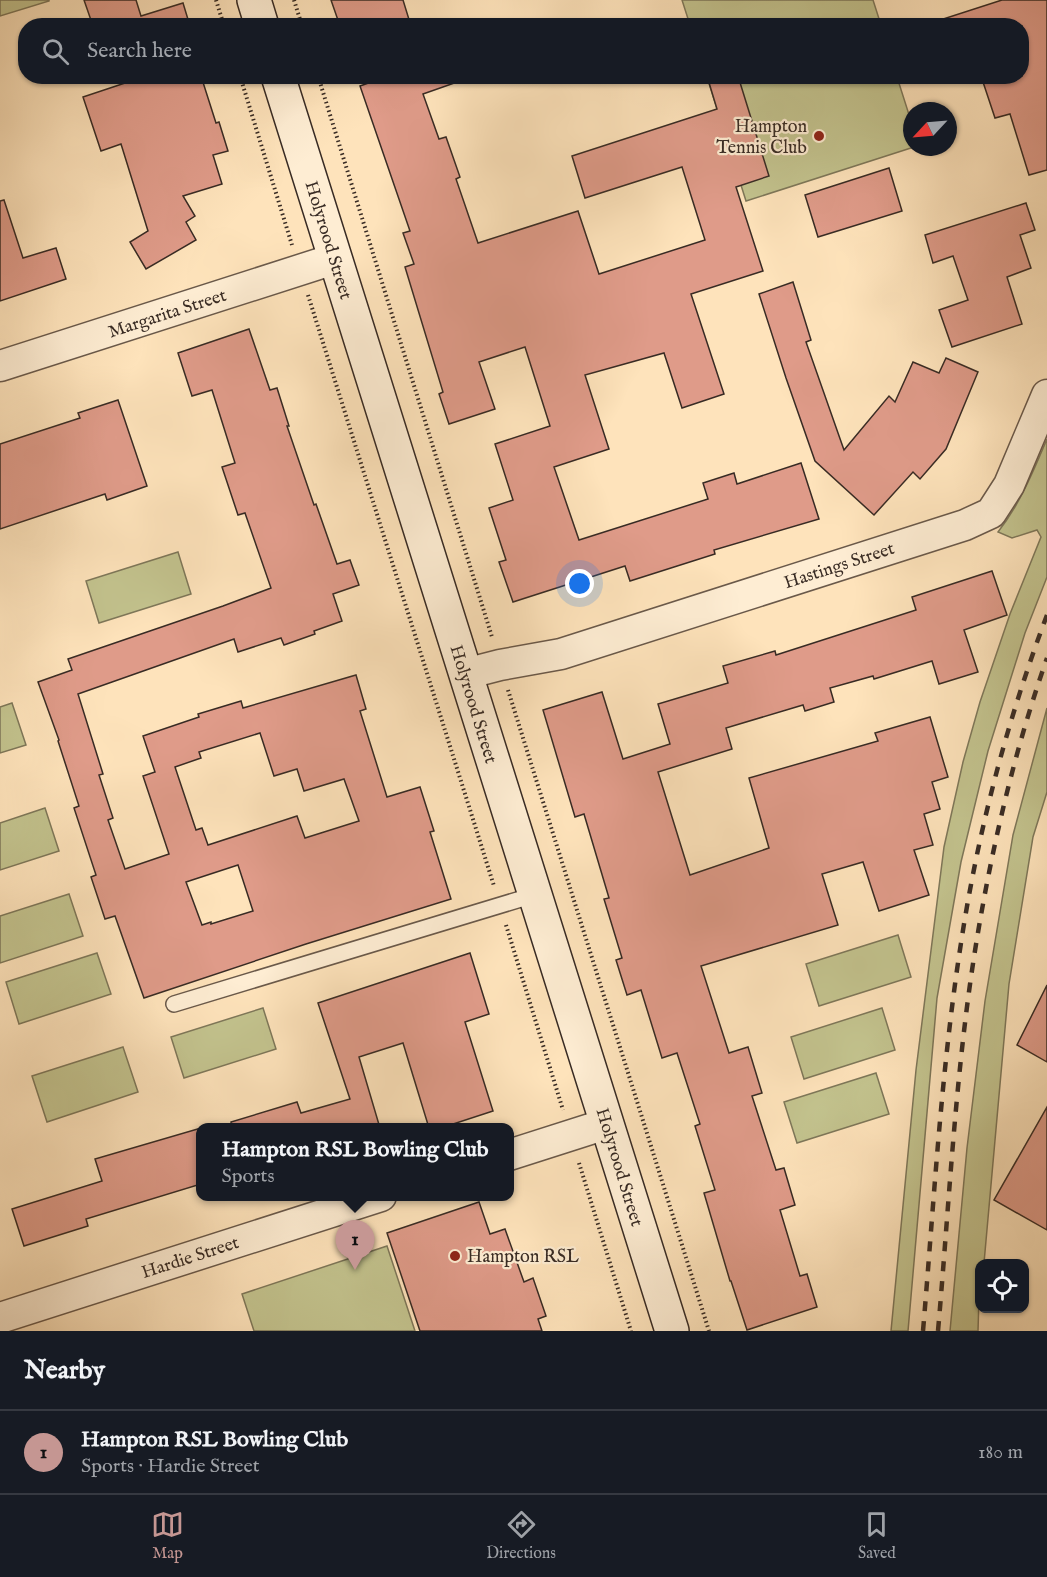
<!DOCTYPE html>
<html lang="en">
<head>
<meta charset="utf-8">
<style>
  :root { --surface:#171b24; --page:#242831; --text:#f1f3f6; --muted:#9ea1a6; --line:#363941; --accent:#c59692 }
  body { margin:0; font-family:"IM FELL English",serif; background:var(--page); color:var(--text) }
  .controls { position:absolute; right:18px; bottom:18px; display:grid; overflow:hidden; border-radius:12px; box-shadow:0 2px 4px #0004 }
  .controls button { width:54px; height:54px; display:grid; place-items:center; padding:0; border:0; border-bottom:2px solid var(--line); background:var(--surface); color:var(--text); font:30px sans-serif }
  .compass { position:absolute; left:903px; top:102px; width:54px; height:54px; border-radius:50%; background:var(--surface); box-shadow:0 2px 4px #0004; rotate:244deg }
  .you { position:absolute; left:580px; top:584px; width:21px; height:21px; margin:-15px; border:4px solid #fff; border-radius:50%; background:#1a73e8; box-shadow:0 0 0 9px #1a73e833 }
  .badge { display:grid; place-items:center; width:39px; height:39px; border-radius:50%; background:var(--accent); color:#111; font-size:20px; font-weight:700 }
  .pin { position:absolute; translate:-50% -50px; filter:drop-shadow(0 2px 3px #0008) }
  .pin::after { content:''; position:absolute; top:32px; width:21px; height:18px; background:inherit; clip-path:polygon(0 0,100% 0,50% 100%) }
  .popup { position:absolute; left:196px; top:1123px; width:318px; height:78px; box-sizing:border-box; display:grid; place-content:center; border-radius:12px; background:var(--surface); filter:drop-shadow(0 2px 4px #0005); font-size:20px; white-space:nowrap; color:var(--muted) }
  .popup b { font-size:22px; color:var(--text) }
  .popup::after { content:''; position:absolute; left:50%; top:100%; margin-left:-12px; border:12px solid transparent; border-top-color:var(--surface) }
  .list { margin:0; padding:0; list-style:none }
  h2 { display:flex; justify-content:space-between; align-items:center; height:78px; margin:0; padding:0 24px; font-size:26px }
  h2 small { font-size:20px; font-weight:400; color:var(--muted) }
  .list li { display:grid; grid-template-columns:39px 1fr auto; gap:18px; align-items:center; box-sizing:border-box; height:84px; padding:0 24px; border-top:2px solid var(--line) }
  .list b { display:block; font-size:22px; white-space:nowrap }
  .list p { margin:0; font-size:20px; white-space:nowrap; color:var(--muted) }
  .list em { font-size:20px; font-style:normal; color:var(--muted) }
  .icon { flex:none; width:33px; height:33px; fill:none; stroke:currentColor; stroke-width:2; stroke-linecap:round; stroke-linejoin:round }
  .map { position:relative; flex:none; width:1047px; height:1331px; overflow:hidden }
  .search { position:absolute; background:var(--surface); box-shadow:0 2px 4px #0004; left:18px; right:18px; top:18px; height:66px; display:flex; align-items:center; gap:15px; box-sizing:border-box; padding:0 21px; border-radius:24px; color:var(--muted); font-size:22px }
  .sheet { height:162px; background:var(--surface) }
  nav { display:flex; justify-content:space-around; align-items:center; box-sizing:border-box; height:84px; border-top:2px solid var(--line); background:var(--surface); font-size:16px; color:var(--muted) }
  nav a { display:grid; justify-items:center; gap:3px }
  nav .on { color:var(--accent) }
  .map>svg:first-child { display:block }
  .green { fill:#c3c38e; stroke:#7e7759; stroke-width:1.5 }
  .building { fill:#df9b89; stroke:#382b24; stroke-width:1.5; fill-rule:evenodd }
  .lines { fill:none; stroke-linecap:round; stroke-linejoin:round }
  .lane-casing { stroke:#6a594a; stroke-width:18 }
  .street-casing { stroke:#6a594a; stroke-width:33 }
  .secondary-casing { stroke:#382b24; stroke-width:36 }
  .path { stroke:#382b24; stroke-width:4; stroke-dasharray:1.5 3; stroke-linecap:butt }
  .lane { stroke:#feedd3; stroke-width:15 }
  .street { stroke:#feedd3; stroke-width:30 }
  .secondary { stroke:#feedd3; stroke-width:33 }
  .rail { stroke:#382b24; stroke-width:4.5; stroke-dasharray:10 10; stroke-linecap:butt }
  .poi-dot { fill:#8f2418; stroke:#feedd3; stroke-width:2 }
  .labels { text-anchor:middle; stroke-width:4.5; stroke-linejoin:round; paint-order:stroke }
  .poi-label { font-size:18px; fill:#382b24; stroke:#feedd3; text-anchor:end }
  .street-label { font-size:18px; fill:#382b24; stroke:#feedd3 }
</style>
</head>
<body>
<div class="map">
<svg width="1047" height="1331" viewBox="0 0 1047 1331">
  <rect width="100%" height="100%" fill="#fee3bb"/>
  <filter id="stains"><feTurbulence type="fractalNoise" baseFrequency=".00333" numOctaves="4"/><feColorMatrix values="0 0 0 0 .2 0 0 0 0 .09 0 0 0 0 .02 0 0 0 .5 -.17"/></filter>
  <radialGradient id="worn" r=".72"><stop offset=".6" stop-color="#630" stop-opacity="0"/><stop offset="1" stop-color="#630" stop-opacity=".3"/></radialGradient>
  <g class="green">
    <polygon points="0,0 49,0 49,1 0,16"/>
    <polygon points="682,0 873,0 881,25 690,25"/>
    <polygon points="707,77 897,77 912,124 912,147 914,147 746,201"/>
    <path d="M1047,439V577L1025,633L988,751L961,862L937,998L908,1331H891L916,1070L944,847L963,762L980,702L1010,614L1041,537L1037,530L1012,538L998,532C1020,504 1033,472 1047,439Z"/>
    <polygon points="178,552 191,594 99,623 86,581"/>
    <polygon points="12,703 26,745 0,753 0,707"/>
    <polygon points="1047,708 1047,792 1033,837 1009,984 984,1263 980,1264 978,1331 950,1331 967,1148 985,1001 1013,835"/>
    <polygon points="45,808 59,851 0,870 0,823"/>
    <polygon points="69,894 83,936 0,963 0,916"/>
    <polygon points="898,935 911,977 819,1006 806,964"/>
    <polygon points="97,953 111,994 19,1024 6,982"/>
    <polygon points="263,1008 276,1049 184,1078 171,1037"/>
    <polygon points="882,1008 895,1050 804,1079 791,1037"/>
    <polygon points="123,1047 138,1092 47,1122 32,1076"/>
    <polygon points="876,1073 889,1114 797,1143 784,1102"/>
    <polygon points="387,1246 415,1331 254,1331 242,1294"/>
  </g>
  <g class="building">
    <polygon points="84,0 136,0 141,16 183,3 190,26 93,26"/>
    <polygon points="331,0 403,0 411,26 340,26"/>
    <polygon points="1002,0 1047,0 1047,170 1029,175 1010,114 995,118 981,76 1022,76 1022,26 938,26 937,21"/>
    <polygon points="146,76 201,76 216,123 219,122 228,151 213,155 222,184 183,196 195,216 186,222 196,240 146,269 130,242 148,231 121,144 101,151 83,97"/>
    <polygon points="388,76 463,76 463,80 423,94 439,139 446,137 460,177 456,179 478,243 578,211 599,274 705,240 682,167 585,198 572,156 717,109 707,76 738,76 769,176 736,187 763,271 691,294 724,394 682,408 664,353 585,375 609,449 554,467 579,540 708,499 703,483 734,473 737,484 801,463 819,519 714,550 715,554 630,581 625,566 513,602 499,562 506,560 489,508 513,500 495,444 550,426 525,347 479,362 495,409 449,424 439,394 443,392 405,267 414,264 403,233 410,231 360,86"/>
    <polygon points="889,168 902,211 818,237 805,195"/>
    <polygon points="4,200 23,258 56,248 66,279 0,301 0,201"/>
    <polygon points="1026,203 1035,230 1020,235 1031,268 1007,277 1022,324 952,347 939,310 968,300 953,256 933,263 925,235"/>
    <polygon points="793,282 811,340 806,342 844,450 889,396 895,402 913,362 939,373 946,358 978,372 946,449 920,479 913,472 874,515 815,461 786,378 759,294"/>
    <path d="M249,329L270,390L277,388L289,426H287L314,505L316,504L337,564L350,560L359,585L333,594L342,621L314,631L315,634L284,645L281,638L238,652L234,639L78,694L103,774L99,775L113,818L108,820L125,869L169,854L143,776L155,772L143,736L199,717L198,714L241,701L243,708L356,675L366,709L360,711L387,797L420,787L434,831L430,832L451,899L306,944L144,998L115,916L105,919L91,877L96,875L74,808L79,806L58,741L59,740L38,682L72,670L68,659L223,606L271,588L245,513L238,515L222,467L235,463L212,390L192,396L178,353ZM260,733L274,776L297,769L304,791L344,779L359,821L305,838L297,816L208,845L202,828L196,830L175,767L201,758L199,752ZM238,865L253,911L211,924V922L202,925L186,882Z"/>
    <polygon points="118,400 147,486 107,500 105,494 0,529 0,444 80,418 78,413"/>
    <polygon points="992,571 1007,615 964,630 978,672 939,684 932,661 874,679 873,676 830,688 834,702 805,711 803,705 726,728 732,749 658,772 690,875 769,848 749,778 878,741 875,733 930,717 948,777 932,782 940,809 924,814 933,845 914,850 929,895 879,911 863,862 822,874 838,925 701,966 729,1053 748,1047 762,1093 752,1096 776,1170 784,1168 795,1205 780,1210 800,1276 807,1274 817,1307 747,1330 731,1281 730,1281 704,1193 715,1190 695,1126 700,1124 677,1053 662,1058 641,990 627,995 616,960 622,958 604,899 609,898 584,814 575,817 543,710 602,692 623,759 670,744 658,704 728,683 723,666 775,651 776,655 916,610 912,597"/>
    <polygon points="470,953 489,1014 465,1022 493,1111 441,1128 429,1128 403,1043 359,1057 380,1128 232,1128 231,1122 297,1102 301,1113 350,1099 318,1003"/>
    <polygon points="1047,985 1047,1062 1017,1045"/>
    <polygon points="1047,1107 1047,1230 994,1200"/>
    <polygon points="201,1128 201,1184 86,1219 88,1226 24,1246 12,1209 102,1181 95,1159"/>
    <polygon points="479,1202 490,1234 505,1229 524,1282 533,1278 546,1316 538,1319 542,1331 420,1331 387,1233"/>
  </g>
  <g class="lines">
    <g class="lane-casing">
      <polyline id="lane" points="174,1004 534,895"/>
    </g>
    <g class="street-casing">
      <g id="street">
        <polyline points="0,366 334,259"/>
        <polyline points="465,674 500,665 561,654 965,525 991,513 1009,485 1047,395"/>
        <polyline points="509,1155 606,1124"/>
        <polyline points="0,1318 381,1196"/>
      </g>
    </g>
    <g class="secondary-casing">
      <g id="secondary">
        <polyline points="254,0 262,26"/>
        <polyline points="278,76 672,1331"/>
      </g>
    </g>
    <g class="path">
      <polyline points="216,0 224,26"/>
      <polyline points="294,0 302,26"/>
      <polyline points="240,76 292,245"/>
      <polyline points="318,76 492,637"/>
      <polyline points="308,295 494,886"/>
      <polyline points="508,690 709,1331"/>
      <polyline points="506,925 563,1110"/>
      <polyline points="579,1163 631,1331"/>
    </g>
    <use href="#lane" class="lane"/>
    <use href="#street" class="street"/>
    <use href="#secondary" class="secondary"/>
    <g class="rail">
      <path d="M923,1331C934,1202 941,1071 961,943C978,831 1007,721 1047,615"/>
      <path d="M938,1331C949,1206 955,1080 974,957C990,855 1013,755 1047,658"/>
    </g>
  </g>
  <g class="poi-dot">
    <circle cx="819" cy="136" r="6"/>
    <circle cx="455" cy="1256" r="6"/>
  </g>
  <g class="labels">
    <g class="poi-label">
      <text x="807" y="132">Hampton<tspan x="807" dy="21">Tennis Club</tspan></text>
      <text x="467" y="1262" text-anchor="start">Hampton RSL</text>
    </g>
    <g class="street-label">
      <text transform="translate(329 240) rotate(73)" y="6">Holyrood Street</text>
      <text transform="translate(167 313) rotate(-18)" y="6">Margarita Street</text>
      <text transform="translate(839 565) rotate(-18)" y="6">Hastings Street</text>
      <text transform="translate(474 704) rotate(73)" y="6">Holyrood Street</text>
      <text transform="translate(620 1167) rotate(73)" y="6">Holyrood Street</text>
      <text transform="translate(190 1257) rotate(-18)" y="6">Hardie Street</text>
    </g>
  </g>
  <rect width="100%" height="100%" filter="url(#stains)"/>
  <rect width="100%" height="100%" fill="url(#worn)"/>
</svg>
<div class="controls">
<button><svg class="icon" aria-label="locate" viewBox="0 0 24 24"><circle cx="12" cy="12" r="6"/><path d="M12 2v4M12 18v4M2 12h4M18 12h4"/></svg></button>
</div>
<svg class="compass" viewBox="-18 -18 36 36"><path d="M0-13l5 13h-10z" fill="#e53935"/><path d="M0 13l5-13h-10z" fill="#9ea1a6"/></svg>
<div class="you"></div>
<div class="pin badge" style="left:355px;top:1270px">1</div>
<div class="popup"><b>Hampton RSL Bowling Club</b>Sports</div>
<div class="search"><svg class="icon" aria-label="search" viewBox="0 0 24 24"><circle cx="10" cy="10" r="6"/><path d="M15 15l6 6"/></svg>Search here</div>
</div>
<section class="sheet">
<h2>Nearby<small></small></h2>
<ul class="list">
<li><span class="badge">1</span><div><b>Hampton RSL Bowling Club</b><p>Sports · Hardie Street</p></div><em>180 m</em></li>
</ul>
</section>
<nav>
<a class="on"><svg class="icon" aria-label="map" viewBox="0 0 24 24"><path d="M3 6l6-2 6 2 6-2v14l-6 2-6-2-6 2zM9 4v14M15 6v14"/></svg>Map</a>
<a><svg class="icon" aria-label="directions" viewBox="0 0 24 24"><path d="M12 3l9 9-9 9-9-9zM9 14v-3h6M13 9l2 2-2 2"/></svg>Directions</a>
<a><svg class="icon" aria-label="saved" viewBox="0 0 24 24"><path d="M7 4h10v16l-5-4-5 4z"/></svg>Saved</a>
</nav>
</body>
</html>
